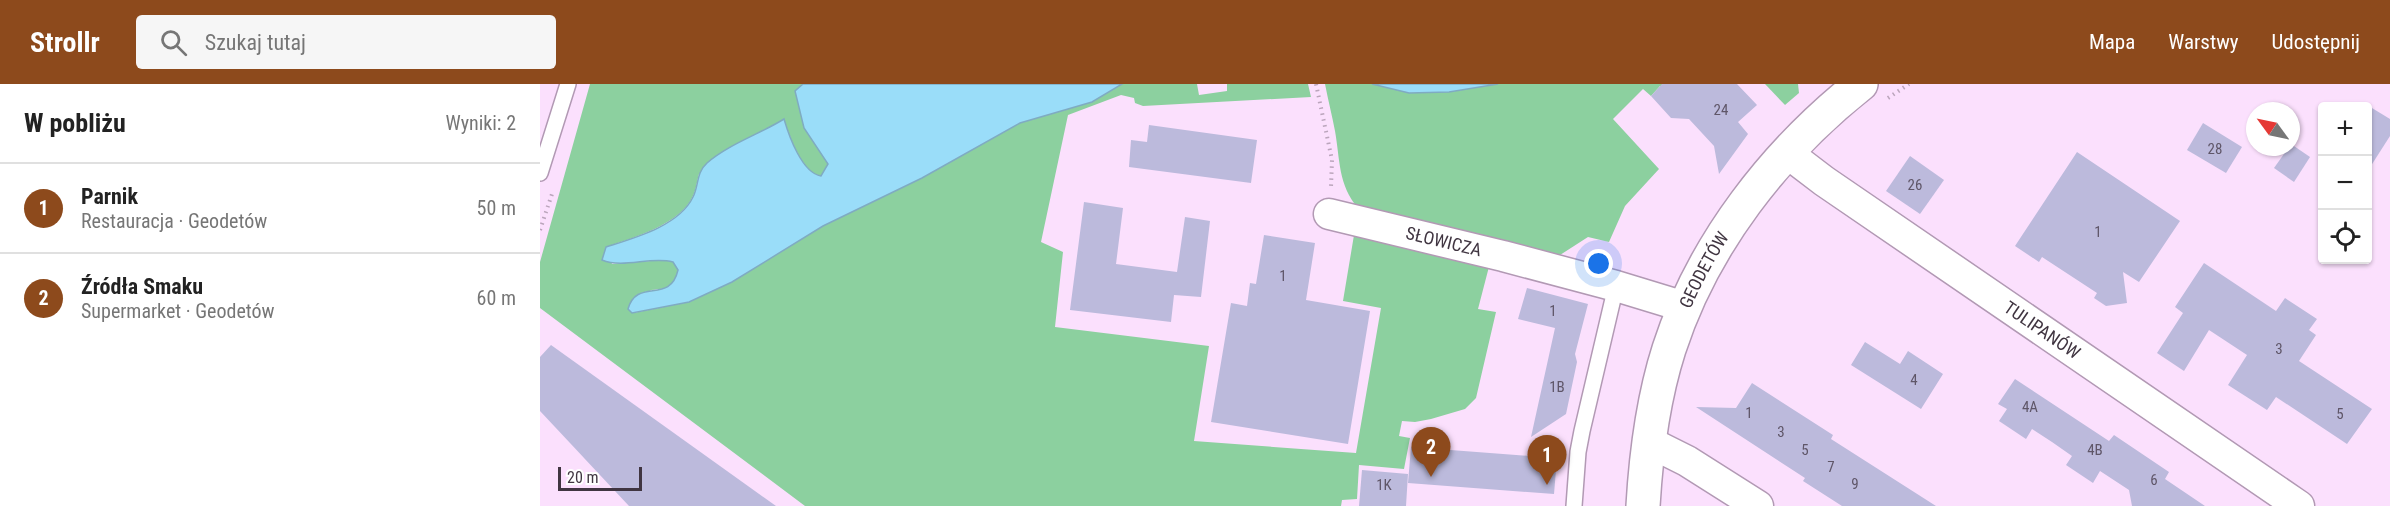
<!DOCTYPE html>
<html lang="pl">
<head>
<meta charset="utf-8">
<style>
  :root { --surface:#fff; --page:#f6f6f6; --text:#222; --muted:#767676; --line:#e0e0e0; --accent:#8d4a1c }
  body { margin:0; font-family:"Roboto Condensed",sans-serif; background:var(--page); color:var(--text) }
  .controls { position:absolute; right:18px; top:18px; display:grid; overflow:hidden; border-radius:6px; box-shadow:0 2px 4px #0004 }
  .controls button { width:54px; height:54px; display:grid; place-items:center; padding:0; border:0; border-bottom:2px solid var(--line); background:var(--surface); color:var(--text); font:30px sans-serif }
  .compass { position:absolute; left:1706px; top:18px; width:54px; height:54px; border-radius:50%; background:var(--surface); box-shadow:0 2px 4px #0004; rotate:303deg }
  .scale { position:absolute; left:18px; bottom:15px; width:84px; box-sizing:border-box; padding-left:6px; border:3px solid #403541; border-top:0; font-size:16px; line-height:21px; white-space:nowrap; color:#403541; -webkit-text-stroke:4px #fff; paint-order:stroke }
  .you { position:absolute; left:1059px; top:180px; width:21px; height:21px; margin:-15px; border:4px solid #fff; border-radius:50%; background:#1a73e8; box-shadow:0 0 0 9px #1a73e833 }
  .badge { display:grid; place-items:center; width:39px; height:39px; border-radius:50%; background:var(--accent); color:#fff; font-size:20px; font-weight:700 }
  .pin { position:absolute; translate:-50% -50px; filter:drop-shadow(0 2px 3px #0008) }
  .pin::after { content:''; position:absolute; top:32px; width:21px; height:18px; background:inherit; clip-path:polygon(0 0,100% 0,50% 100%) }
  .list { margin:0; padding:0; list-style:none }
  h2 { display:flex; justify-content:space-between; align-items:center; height:78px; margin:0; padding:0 24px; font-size:26px }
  h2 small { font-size:20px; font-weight:400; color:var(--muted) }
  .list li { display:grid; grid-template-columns:39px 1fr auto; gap:18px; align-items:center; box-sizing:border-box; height:90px; padding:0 24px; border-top:2px solid var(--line) }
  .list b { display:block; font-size:22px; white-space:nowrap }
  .list p { margin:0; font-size:20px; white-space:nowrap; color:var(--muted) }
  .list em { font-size:20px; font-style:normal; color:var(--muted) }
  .icon { flex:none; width:33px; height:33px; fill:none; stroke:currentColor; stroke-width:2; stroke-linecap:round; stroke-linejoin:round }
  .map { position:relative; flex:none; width:1850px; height:422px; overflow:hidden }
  header { display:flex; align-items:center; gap:36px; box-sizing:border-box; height:84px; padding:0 30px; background:var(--accent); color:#fff }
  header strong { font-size:28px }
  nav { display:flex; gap:33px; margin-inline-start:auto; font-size:21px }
  .search { width:420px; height:54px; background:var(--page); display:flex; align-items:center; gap:15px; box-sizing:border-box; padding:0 21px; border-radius:6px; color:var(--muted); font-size:22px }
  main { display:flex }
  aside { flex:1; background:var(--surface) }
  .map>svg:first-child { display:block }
  .green { fill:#8cd09f }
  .water { fill:#9addf9; stroke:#7fabc2; stroke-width:1.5 }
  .building { fill:#bcbadc }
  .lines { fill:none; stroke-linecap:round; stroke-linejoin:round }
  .lane-casing { stroke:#b299b4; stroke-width:18 }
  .street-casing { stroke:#b299b4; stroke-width:33 }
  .secondary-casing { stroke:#b299b4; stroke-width:36 }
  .path { stroke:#bba5bc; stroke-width:4; stroke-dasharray:1.5 4.5; stroke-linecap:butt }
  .lane { stroke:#fff; stroke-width:15 }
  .street { stroke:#fff; stroke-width:30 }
  .secondary { stroke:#fff; stroke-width:33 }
  .labels { text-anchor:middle; stroke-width:5; stroke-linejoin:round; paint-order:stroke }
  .number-label { font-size:15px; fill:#5f5668 }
  .street-label { font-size:18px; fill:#403541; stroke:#fff }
</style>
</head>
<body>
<header>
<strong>Strollr</strong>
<div class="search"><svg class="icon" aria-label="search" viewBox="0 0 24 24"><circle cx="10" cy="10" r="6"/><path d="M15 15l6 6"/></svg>Szukaj tutaj</div>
<nav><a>Mapa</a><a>Warstwy</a><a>Udostępnij</a></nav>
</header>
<main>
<aside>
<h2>W pobliżu<small>Wyniki: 2</small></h2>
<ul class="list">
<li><span class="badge">1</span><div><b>Parnik</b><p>Restauracja · Geodetów</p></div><em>50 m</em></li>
<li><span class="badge">2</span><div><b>Źródła Smaku</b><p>Supermarket · Geodetów</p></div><em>60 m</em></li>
</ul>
</aside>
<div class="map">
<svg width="1850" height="422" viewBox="0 0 1850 422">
  <rect width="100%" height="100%" fill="#fbe0fd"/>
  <g class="green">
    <path d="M50,0H263L255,7L288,80L281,92C262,89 250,52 244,36L159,90C157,97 156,106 153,112C141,140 93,154 66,163L72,180L124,176L133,178L138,186C133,205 129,204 111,206L93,229L149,218L192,198L283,142L382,94L480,39L552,18L582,0H657L659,11L687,7V0H768L771,13L603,22L595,19L594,14L581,11L528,31L501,158L523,168L515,243L669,262L654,357L816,369L841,224L803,217L815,145L951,175L938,225L956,228L936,314L925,325L891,335L875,338L862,337L859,352L870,354L864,385L819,381L817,415L802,416L801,422H265L0,224V178Z"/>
    <path d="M785,0H832L869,9L909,8L958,0H1135L1127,9L1120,2L1111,12L1103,5L1073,35L1119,85L1085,122L1069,158L1048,153L1020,171L818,124C798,101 800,75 795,47C792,31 788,16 785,0Z"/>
    <polygon points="1225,0 1258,0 1259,9 1245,21"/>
  </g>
  <g class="water">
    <path d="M263,0H582L552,18L480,39L382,94L283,142L192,198L149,218L92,229L88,225C97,193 130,221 138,186L133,178C110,172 84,185 62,176L66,163C94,154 139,142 153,113C159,101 156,89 167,79C189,60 220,50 244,35C249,52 262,89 281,92L288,80L264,44L255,7Z"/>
    <polygon points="832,0 958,0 909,8 869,9"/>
  </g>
  <g class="building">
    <polygon points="1122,0 1197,0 1217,21 1198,38 1208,50 1179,90 1174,62 1149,35 1131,34 1111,12"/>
    <polygon points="1827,21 1850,35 1850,52 1827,88"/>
    <polygon points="1663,39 1702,63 1686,89 1647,66"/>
    <polygon points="609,41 717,56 711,99 589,83 591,56 607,58"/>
    <polygon points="1751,60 1770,73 1754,98 1734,84"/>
    <polygon points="1537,68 1640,137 1599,198 1583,188 1587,219 1566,222 1554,214 1557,209 1502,173 1499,178 1475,162"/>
    <polygon points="1370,72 1404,96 1380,130 1346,107"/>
    <polygon points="544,118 583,124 576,180 637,188 645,133 670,137 661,213 634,211 631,238 530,226"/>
    <polygon points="724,151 775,159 766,216 830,227 808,360 671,338 691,219 707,222 710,199 716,200"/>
    <polygon points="1664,179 1736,227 1745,214 1777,235 1769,246 1776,251 1759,277 1832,325 1807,360 1736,313 1727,326 1688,301 1707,271 1669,246 1644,287 1617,269 1643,229 1635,223"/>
    <polygon points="987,204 1048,220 1035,270 1037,278 1026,330 991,353 1015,244 978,235"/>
    <polygon points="1325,258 1360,280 1368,267 1403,290 1381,325 1311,281"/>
    <polygon points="11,261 236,422 89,422 0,327 0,273"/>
    <polygon points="1475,295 1569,357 1574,351 1629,388 1625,395 1665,422 1592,422 1589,406 1560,387 1553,399 1526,381 1532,372 1512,358 1492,345 1486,355 1459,337 1467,325 1458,320"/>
    <polygon points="1212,299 1293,351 1291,355 1396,422 1302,422 1263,397 1265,394 1156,323 1196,324"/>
    <polygon points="871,363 1017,374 1014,410 868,399"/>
    <polygon points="822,386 868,390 866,422 819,422"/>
  </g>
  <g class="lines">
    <g class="lane-casing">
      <g id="lane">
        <polyline points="0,89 28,0"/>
        <polyline points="1034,422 1038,368 1042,347 1076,202"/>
      </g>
    </g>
    <g class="street-casing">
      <g id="street">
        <path id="s1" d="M1246,68L1284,97L1759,422"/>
        <path id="s2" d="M789,130L963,172L1076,202L1145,223"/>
        <polyline points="1109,358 1147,377 1218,422"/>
      </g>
    </g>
    <g class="secondary-casing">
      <g id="secondary">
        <path id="s3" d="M1103,422C1106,370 1113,315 1129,265C1163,160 1235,68 1321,0"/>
      </g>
    </g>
    <g class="path">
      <polyline points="776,0 792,76 791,103"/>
      <polyline points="1348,14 1369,0"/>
      <polyline points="0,146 13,107"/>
    </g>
    <use href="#lane" class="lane"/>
    <use href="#street" class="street"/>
    <use href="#secondary" class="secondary"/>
  </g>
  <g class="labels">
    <g class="number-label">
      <text x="1181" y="31">24</text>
      <text x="1675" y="70">28</text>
      <text x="1375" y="106">26</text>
      <text x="1558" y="153">1</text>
      <text x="743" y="197">1</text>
      <text x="1013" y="232">1</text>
      <text x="1739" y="270">3</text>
      <text x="1374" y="301">4</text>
      <text x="1017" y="308">1B</text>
      <text x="1490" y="328">4A</text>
      <text x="1209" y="334">1</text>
      <text x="1800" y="335">5</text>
      <text x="1241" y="353">3</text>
      <text x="1265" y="371">5</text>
      <text x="1555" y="371">4B</text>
      <text x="1291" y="388">7</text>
      <text x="1614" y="401">6</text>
      <text x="1315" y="405">9</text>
      <text x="844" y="406">1K</text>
    </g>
    <g class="street-label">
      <text dy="6" stroke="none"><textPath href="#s2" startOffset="118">SŁOWICZA</textPath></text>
      <text dy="6" stroke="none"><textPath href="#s3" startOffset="246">GEODETÓW</textPath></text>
      <text dy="6" stroke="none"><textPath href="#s1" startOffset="312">TULIPANÓW</textPath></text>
    </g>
  </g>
</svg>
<div class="controls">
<button>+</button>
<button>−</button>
<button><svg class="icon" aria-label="locate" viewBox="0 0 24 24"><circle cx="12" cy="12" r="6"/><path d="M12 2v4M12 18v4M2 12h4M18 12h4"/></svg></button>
</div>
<svg class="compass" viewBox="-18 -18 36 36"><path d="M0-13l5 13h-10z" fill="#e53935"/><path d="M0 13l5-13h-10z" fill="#767676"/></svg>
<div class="scale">20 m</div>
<div class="you"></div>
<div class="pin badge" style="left:1007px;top:401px">1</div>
<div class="pin badge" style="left:891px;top:393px">2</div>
</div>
</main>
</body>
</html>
